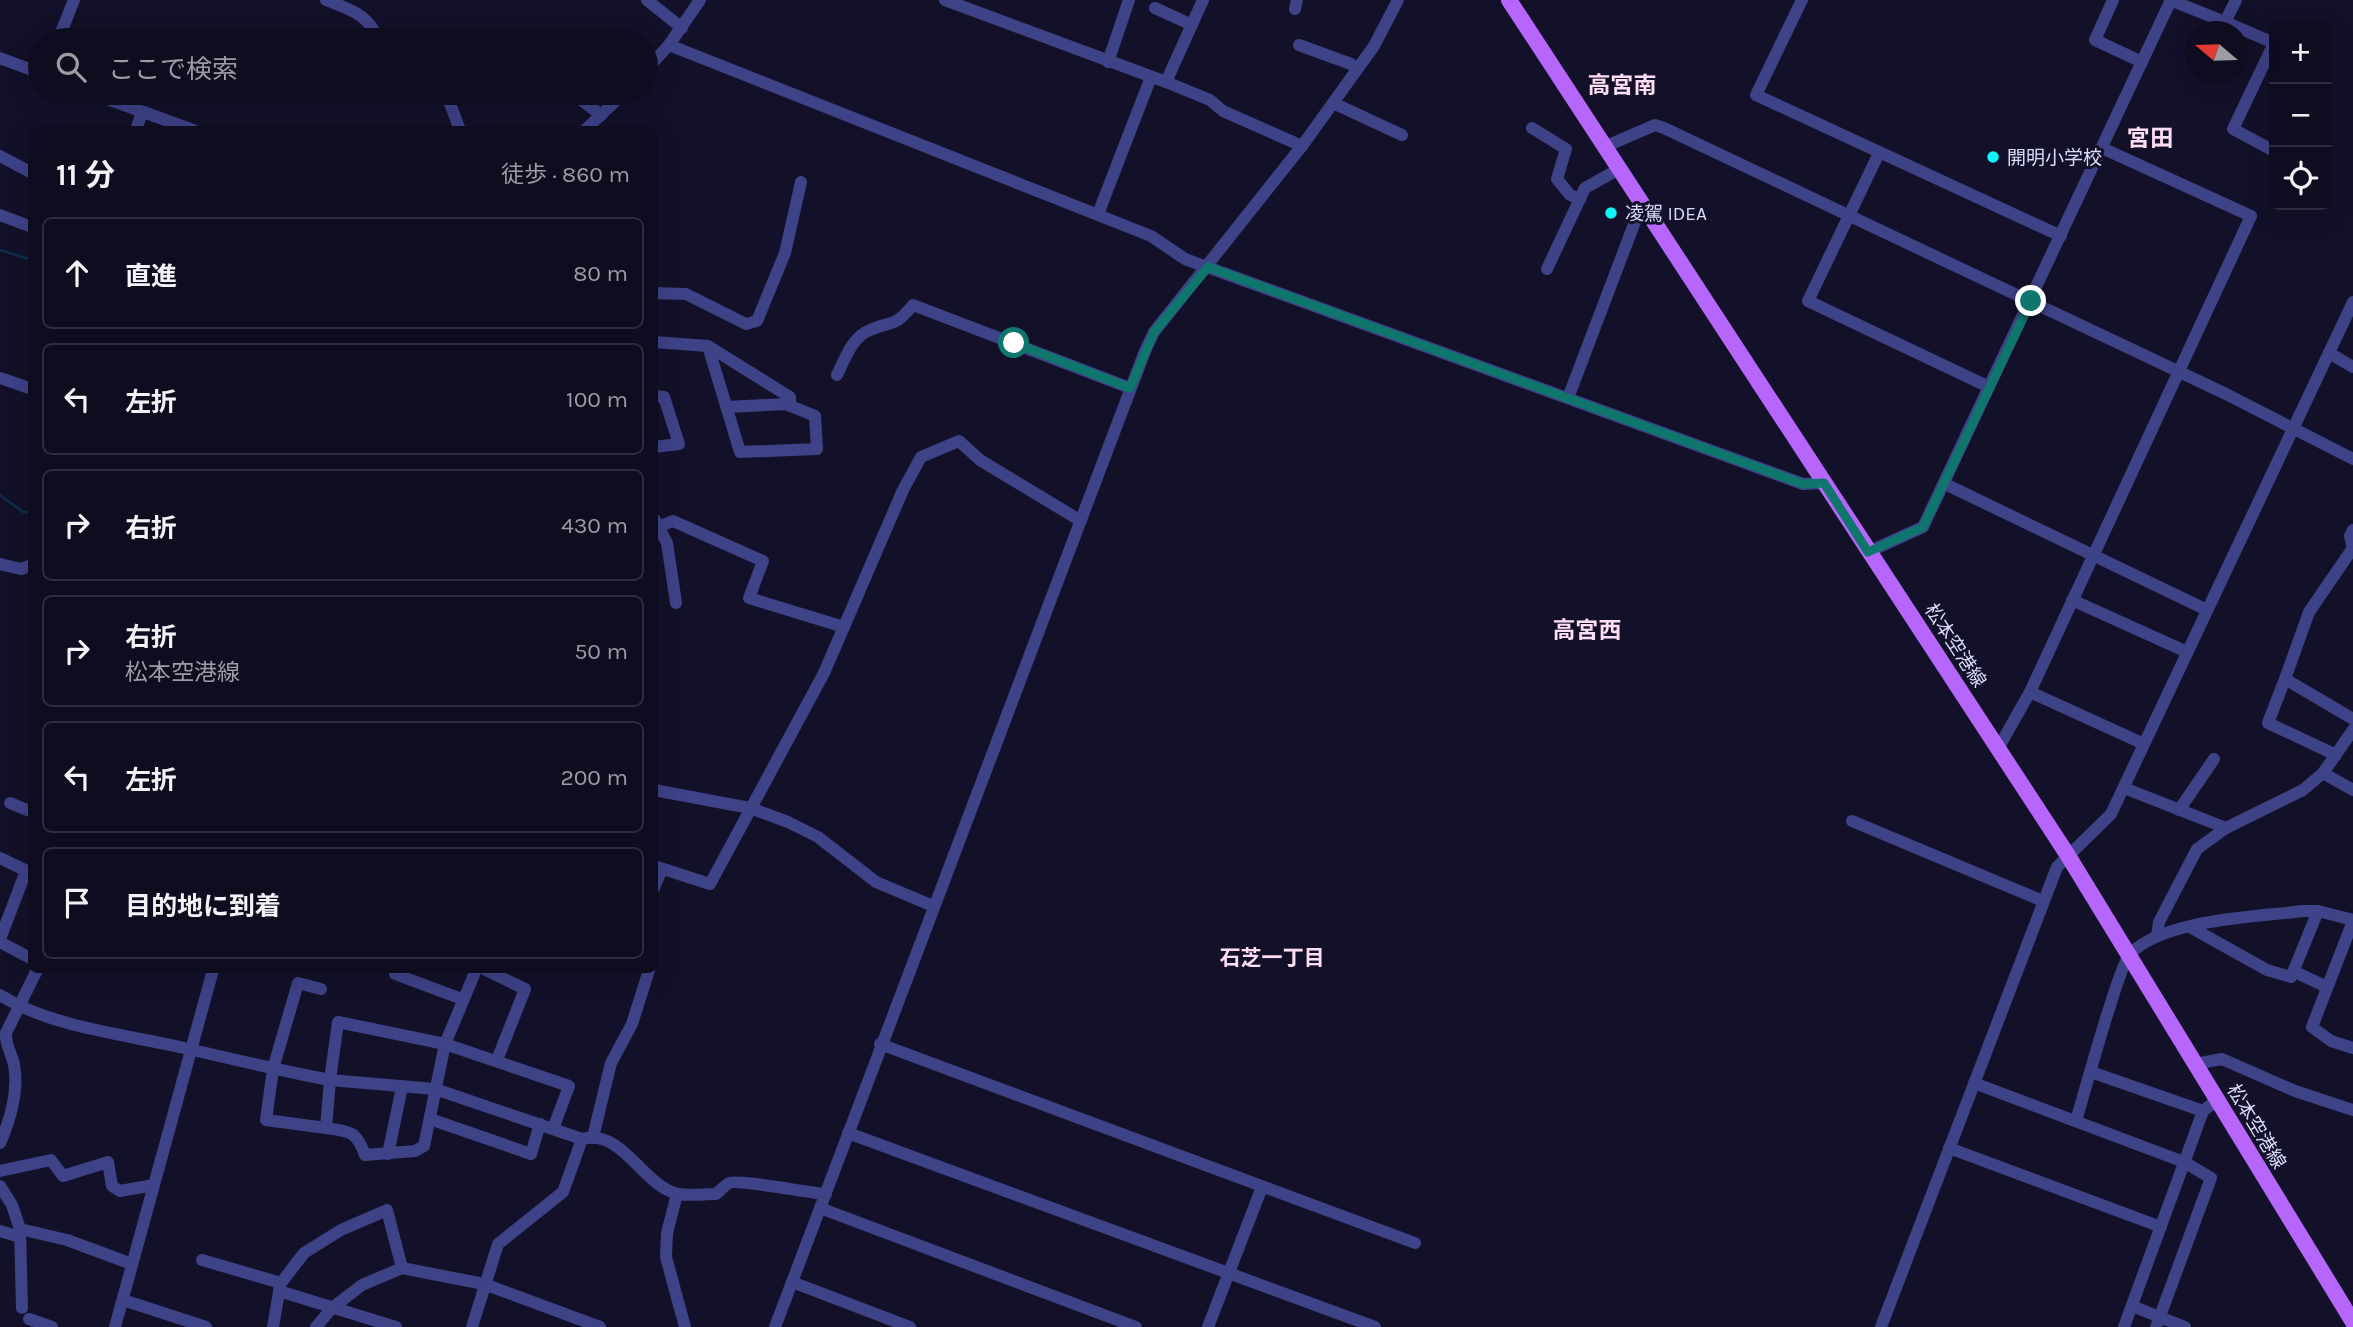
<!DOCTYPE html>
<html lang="ja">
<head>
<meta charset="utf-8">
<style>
  :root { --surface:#0e0d1f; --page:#171628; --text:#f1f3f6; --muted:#9b9ca4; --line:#2e2d3d }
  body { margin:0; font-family:Karla,"Noto Sans JP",sans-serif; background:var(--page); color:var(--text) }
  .controls { position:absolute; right:21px; top:21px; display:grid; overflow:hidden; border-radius:10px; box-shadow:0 7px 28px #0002 }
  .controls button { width:63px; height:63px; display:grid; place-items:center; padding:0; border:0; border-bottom:2px solid var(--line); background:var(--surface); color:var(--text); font:35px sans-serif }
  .compass { position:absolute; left:2185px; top:21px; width:63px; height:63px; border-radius:50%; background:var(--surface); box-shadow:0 7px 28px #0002; rotate:289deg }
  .stop { position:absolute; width:21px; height:21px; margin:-16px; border:5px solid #0f766e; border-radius:50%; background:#fff }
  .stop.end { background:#0f766e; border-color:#fff; box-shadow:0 2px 7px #0008 }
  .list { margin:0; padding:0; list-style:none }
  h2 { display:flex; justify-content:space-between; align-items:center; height:91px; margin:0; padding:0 28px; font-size:30px }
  h2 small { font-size:23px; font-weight:400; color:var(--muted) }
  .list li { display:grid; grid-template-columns:46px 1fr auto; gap:21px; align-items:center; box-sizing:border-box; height:112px; margin:0 14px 14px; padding:0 14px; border:2px solid var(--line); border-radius:10px }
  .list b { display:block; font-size:26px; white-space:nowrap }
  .list p { margin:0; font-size:23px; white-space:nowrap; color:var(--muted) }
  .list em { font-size:23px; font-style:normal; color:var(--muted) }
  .icon { flex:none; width:38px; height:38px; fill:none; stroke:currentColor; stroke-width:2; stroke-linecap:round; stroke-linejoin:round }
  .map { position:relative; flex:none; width:2353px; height:1327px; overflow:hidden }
  .search { position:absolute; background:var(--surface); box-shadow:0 7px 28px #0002; left:28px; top:28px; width:630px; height:77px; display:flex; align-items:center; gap:18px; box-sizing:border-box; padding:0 24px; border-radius:38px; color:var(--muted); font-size:26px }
  .panel { position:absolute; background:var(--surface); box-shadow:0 7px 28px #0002; left:28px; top:126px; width:630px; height:847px; border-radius:10px }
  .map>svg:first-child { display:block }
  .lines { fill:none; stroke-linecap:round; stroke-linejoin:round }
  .stream { stroke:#112d4e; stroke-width:2.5 }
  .minor { stroke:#3e4287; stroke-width:12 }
  .major { stroke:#b666fa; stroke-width:16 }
  .route { stroke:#0f766e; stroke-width:9 }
  .poi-dot { fill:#0df5f8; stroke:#131129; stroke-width:2.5 }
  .labels { text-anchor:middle; stroke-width:6; stroke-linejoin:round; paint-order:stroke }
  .poi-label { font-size:19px; fill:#dcdbfe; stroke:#131129; text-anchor:start }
  .street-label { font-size:19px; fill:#dcdbfe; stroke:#131129 }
  .neighbourhood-label { font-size:21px; font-weight:bold; fill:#feddf5; stroke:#131129 }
  .quarter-label { font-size:23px; font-weight:bold; fill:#feddf5; stroke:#131129 }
</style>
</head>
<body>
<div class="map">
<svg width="2353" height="1327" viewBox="0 0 2353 1327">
  <rect width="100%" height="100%" fill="#131129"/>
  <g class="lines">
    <g class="stream">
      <polyline points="0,250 32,260"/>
      <polyline points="0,495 23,512 32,513"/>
    </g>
    <g class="minor">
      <path d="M326,0C351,10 368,14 379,40"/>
      <polyline points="647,0 682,28"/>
      <polyline points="945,0 1166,82 1210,100 1223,111 1302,146"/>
      <polyline points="1802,0 1756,95 2061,236"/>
      <polyline points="2113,0 2095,40 2142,62"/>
      <polyline points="2170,0 2225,22 2236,0"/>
      <polyline points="1155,8 1192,25"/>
      <polyline points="1295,9 1297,0"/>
      <polyline points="2225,22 2274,43 2233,129 2274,151"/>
      <polyline points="470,35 487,40"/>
      <polyline points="58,40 74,0"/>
      <polyline points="669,45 1151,236 1185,259 1803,484 1824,483"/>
      <polyline points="1299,45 1351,64"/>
      <polyline points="0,58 40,73"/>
      <polyline points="1108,62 1129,0"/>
      <polyline points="646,70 669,45 700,0"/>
      <polyline points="1166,82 1203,0"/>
      <polyline points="91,93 193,130"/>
      <polyline points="446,93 460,130"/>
      <polyline points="572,93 601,115"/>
      <polyline points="1333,103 1402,135"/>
      <polyline points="1532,128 1566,149 1557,179 1570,195 1580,199"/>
      <polyline points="136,130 142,112"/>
      <polyline points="585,130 624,93"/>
      <polyline points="1604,147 1655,125 1664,128 2226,394 2353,459"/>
      <polyline points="1879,153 1808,301 1989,387"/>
      <polyline points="0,156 32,173"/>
      <polyline points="1098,214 1151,77"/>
      <polyline points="0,215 32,227"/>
      <polyline points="1547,269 1585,188 1619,169"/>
      <polyline points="654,293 686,294 746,324 757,321 785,253 801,182"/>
      <polyline points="654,342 708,346 740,452 817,449 815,416 786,404 727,407"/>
      <polyline points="708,346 790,397 790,406"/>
      <polyline points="2329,353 2353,367"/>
      <path d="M837,375C845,359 852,337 870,330C893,320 894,328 913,305L1130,388"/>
      <polyline points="0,378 32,389"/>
      <polyline points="654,396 664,397 679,444 654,447"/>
      <polyline points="1568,398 1636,219 1643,208"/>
      <polyline points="1945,484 2207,610"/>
      <polyline points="655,520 667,543 676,603"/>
      <polyline points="658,527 673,521 763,561 749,598 844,627"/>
      <polyline points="2353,530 2350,536 2353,548 2309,612 2285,679 2353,719"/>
      <polyline points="1868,552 1923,527 2171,0"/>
      <polyline points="0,564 21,569 32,565"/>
      <polyline points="2072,600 2187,652"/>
      <polyline points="2285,679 2268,723 2336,755"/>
      <polyline points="2030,692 2144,744"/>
      <polyline points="1999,747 2030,692 2251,216 2102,148"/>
      <polyline points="2323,773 2353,790"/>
      <polyline points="2124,788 2226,828"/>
      <polyline points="654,790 750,808 788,822 818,837 876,882 933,906"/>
      <polyline points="10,803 32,812"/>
      <polyline points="2179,810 2214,759"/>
      <polyline points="1852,821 2043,901"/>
      <polyline points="0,858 31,873"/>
      <polyline points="654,866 710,884 824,673 903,490 921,457 959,441 980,460 1081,521"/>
      <polyline points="654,888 662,869"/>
      <polyline points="2353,921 2312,1027 2331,1041 2353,1048"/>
      <polyline points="2190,927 2267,970 2291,977 2318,911"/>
      <polyline points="2157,936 2159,922 2197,849 2226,828 2303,790 2323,773 2353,730"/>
      <polyline points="0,939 26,871"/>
      <polyline points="0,942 32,959"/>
      <polyline points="396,970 395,974 462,999"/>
      <polyline points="486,970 525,989 497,1060"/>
      <polyline points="2295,972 2327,987"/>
      <path d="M0,995C53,1028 124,1034 184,1048C233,1059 281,1071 330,1080L326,1128L266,1120L273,1069L298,983L321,989"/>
      <polyline points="880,1044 1415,1243"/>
      <polyline points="2195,1064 2222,1059 2295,1091 2353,1110"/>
      <polyline points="2091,1072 2203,1111"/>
      <polyline points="1974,1083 2184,1162 2211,1178 2156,1327"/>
      <polyline points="430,1119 531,1154 540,1124"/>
      <path d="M2076,1121C2083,1097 2120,963 2130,954C2164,919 2256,917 2303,911H2318L2353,920"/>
      <path d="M326,1128C350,1132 356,1130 365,1155L415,1151L424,1146L445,1044L476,970"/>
      <polyline points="553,1129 569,1086 445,1044 338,1022 330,1080 435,1089 582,1139"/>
      <polyline points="848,1133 1375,1327"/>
      <polyline points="593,1137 611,1063 632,1024 649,970"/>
      <path d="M0,1143C10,1121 19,1090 14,1065C12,1053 5,1046 6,1033L37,970"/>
      <polyline points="1949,1148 2161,1227"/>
      <polyline points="388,1154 402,1087"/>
      <polyline points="0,1171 51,1160 63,1176 108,1162 112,1186 120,1191 154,1185"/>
      <polyline points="0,1186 12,1205 20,1229 67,1240 132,1264"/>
      <polyline points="677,1194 667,1233 666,1257 685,1327"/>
      <polyline points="820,1208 1136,1327"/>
      <polyline points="20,1229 22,1308"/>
      <polyline points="0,1231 20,1237"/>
      <polyline points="202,1260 281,1283 304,1253 341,1230 387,1210 402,1268"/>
      <polyline points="792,1282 910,1327"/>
      <polyline points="279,1291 396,1327"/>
      <polyline points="123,1300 206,1327"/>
      <polyline points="2132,1306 2185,1327"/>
      <polyline points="29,1319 52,1327"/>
      <polyline points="115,1327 213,970"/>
      <polyline points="273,1327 280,1286"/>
      <polyline points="316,1327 332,1308 362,1285 402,1268 484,1284 600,1327"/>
      <path d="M472,1327L498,1244L563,1192L582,1139C624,1129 641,1185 678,1194C689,1196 704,1194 716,1194C720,1191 725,1185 729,1183C737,1179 810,1193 826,1194"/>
      <polyline points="775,1327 1145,351 1154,332 1302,146 1374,46 1398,0"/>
      <polyline points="1208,1327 1262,1187"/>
      <polyline points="1881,1327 2057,867 2111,814 2353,302"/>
      <polyline points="2124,1327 2203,1111 2217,1100"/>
    </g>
    <polyline class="major" points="1509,0 2067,854 2353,1322"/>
  </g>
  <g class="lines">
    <polyline class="route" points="1014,343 1130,388 1154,332 1208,267 1803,484 1824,483 1868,552 1923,527 2031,301"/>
  </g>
  <g class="poi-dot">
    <circle cx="1993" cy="157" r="7"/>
    <circle cx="1611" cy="213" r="7"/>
  </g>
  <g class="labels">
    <g class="poi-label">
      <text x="2007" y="164">開明小学校</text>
      <text x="1625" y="220">凌駕 IDEA</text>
    </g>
    <g class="street-label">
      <text transform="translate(1956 645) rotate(57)" y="7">松本空港線</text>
      <text transform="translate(2257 1126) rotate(59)" y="7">松本空港線</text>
    </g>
    <g class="neighbourhood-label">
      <text x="1272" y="965">石芝一丁目</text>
    </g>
    <g class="quarter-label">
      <text x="1622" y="93">高宮南</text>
      <text x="2150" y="146">宮田</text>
      <text x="1587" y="638">高宮西</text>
    </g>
  </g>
</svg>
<div class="controls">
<button>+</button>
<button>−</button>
<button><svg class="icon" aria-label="locate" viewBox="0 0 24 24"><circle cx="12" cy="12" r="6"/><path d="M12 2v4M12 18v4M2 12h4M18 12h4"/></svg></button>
</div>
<svg class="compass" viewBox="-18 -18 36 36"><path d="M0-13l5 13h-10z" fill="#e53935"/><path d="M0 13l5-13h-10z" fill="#9b9ca4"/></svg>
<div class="stop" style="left:1014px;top:343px"></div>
<div class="stop end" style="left:2031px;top:301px"></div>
<div class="search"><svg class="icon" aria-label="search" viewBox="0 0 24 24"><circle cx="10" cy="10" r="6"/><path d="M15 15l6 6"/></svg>ここで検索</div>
<section class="panel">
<h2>11 分<small>徒歩 · 860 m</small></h2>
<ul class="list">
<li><svg class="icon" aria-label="ahead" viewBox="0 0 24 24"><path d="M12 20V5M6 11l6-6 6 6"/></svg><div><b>直進</b></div><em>80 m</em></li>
<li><svg class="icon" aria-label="left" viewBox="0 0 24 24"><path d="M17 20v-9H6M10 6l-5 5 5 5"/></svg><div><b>左折</b></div><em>100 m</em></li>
<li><svg class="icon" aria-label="right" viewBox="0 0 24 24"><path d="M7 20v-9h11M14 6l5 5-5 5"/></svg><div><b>右折</b></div><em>430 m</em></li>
<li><svg class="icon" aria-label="right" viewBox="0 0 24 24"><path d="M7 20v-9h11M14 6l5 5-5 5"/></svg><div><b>右折</b><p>松本空港線</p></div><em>50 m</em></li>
<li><svg class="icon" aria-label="left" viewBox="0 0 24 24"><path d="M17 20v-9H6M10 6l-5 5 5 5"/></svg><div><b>左折</b></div><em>200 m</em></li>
<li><svg class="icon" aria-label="arrive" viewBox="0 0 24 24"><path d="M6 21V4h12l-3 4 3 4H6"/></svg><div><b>目的地に到着</b></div></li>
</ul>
</section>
</div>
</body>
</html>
